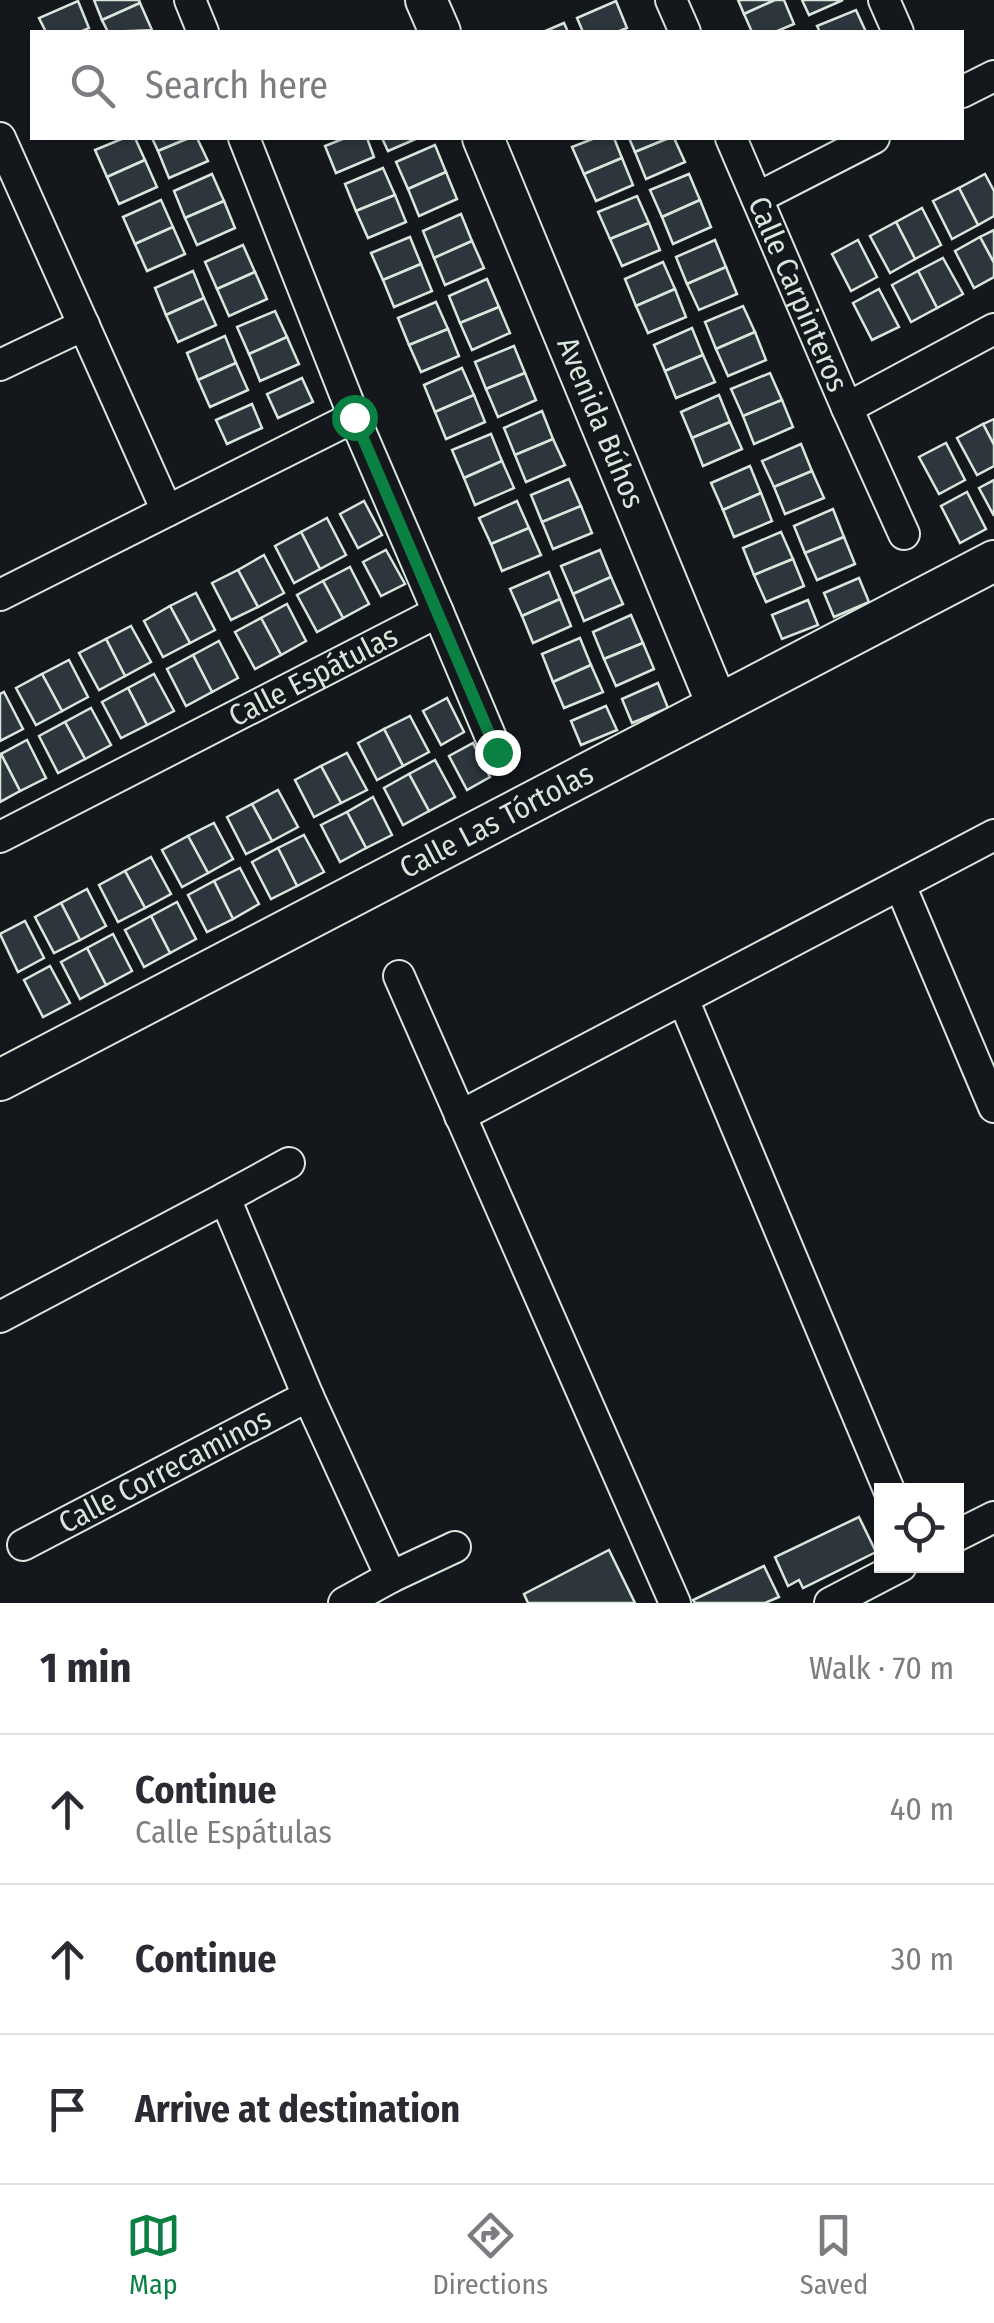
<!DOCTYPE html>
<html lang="en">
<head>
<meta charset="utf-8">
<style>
  :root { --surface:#fff; --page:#f7f7f7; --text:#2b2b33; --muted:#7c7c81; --line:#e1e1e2; --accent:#0b8043 }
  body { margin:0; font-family:"Fira Sans Condensed",sans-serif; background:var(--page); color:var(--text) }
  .controls { position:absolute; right:30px; bottom:30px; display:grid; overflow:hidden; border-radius:0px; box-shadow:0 2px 8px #0004 }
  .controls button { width:90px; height:90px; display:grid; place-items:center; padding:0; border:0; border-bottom:2px solid var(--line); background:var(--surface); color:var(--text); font:50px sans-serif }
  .stop { position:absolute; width:30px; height:30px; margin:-22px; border:8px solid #0b8043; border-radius:50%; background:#fff }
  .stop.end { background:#0b8043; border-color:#fff; box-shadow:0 2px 10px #0008 }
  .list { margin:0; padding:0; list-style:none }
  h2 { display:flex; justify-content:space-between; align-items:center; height:130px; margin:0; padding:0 40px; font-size:42px }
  h2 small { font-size:32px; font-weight:400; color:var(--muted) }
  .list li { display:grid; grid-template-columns:65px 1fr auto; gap:30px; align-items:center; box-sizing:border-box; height:150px; padding:0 40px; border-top:2px solid var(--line) }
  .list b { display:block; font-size:38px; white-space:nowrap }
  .list p { margin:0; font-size:32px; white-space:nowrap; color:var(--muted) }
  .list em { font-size:32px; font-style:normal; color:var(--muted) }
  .icon { flex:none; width:55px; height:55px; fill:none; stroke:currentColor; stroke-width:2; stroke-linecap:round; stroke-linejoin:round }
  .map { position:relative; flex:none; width:994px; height:1603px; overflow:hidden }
  .search { position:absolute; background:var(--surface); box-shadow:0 2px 8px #0004; left:30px; right:30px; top:30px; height:110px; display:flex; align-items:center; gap:25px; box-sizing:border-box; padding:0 35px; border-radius:0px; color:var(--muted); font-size:38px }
  .sheet { height:580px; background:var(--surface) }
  nav { display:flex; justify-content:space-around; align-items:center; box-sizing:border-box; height:140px; border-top:2px solid var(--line); background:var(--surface); font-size:28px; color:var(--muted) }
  nav a { display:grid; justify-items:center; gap:5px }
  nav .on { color:var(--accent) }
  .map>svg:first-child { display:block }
  .building { fill:#2c363c; stroke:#d8e6dc; stroke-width:2.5 }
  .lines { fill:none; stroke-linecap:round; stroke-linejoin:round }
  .minor-casing { stroke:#d8e6dc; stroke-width:34 }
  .tertiary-casing { stroke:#d8e6dc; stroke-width:44 }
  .minor { stroke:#14181c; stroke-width:30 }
  .tertiary { stroke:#14181c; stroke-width:40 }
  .route { stroke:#0b8043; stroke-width:12 }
  .labels { text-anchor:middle; stroke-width:8; stroke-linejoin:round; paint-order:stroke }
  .street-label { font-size:30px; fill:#d8e6dc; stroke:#14181c }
</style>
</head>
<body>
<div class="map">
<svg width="994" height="1603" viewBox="0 0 994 1603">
  <rect width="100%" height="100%" fill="#14181c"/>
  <g class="building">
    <polygon points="94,0 139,0 140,3 102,20"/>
    <polygon points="738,0 775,0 744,14"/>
    <polygon points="775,0 784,0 794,24 775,32 752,32 744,14"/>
    <polygon points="802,0 843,0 809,15"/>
    <polygon points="78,1 89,28 80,32 46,32 39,18"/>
    <polygon points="616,1 627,28 617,32 583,32 577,18"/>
    <polygon points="140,3 152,30 108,32 102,20"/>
    <polygon points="856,10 866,32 820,32 817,26"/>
    <polygon points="564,23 568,32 543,32"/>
    <polygon points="124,138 135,138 145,160 107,177 95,150"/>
    <polygon points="152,138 189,138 158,151"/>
    <polygon points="189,138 197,138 208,161 169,178 158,151"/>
    <polygon points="345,138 367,138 374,157 336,173 325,146"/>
    <polygon points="382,138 418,138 388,151"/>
    <polygon points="595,138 614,138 622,158 584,174 572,147"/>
    <polygon points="629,138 669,138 635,152"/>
    <polygon points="669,138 674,138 685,162 646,179 635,152"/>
    <polygon points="435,145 446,172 408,189 396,162"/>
    <polygon points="622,158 633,185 596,201 584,174"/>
    <polygon points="145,160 157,187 119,204 107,177"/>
    <polygon points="383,168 395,195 356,211 345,184"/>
    <polygon points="446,172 457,199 419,216 408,189"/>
    <polygon points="212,174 224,201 185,218 174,191"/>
    <polygon points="689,174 700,200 662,217 650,190"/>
    <polygon points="985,174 994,191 994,216 978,225 959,188"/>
    <polygon points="959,188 978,225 952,239 933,201"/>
    <polygon points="395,195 406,222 368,238 356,211"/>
    <polygon points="637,196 649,223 610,239 598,212"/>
    <polygon points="161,200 173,227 135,244 123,217"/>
    <polygon points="700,200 711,227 673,244 662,217"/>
    <polygon points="224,201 235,228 197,245 185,218"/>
    <polygon points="922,208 941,245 915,259 896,222"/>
    <polygon points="461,214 472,241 434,258 423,231"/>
    <polygon points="896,222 915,259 890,273 870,236"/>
    <polygon points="649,223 660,250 622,266 610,239"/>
    <polygon points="173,227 185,254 147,271 135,244"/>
    <polygon points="994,230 994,263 980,237"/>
    <polygon points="410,237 421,264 383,280 371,253"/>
    <polygon points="980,237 994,263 994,277 974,288 955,251"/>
    <polygon points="715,240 726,267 687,284 676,257"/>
    <polygon points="858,240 877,277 851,291 832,254"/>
    <polygon points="472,241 484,268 445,285 434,258"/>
    <polygon points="243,245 255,272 217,289 205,262"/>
    <polygon points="943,258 963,294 937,308 918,271"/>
    <polygon points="663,262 675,289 636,306 625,279"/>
    <polygon points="421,264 432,291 394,307 383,280"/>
    <polygon points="726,267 737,294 699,310 687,284"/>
    <polygon points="193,271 204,298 166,315 155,288"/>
    <polygon points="918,271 937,308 911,322 892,285"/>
    <polygon points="255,272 267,299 229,316 217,289"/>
    <polygon points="487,279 499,307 460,323 449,296"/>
    <polygon points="675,289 686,317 648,333 636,306"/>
    <polygon points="879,289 899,327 872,340 853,303"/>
    <polygon points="204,298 216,325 178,342 166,315"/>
    <polygon points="436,302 448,329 409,345 398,318"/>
    <polygon points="743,306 755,332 716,349 705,322"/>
    <polygon points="499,307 510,333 472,350 460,323"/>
    <polygon points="275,311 287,337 249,354 237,327"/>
    <polygon points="692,328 703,355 665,371 654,345"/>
    <polygon points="448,329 459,356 421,372 409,345"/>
    <polygon points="755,332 766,360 728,376 716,349"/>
    <polygon points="225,336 236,363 198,380 187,353"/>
    <polygon points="287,337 299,364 260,381 249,354"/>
    <polygon points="514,346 525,373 486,389 475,362"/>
    <polygon points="703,355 715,382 676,398 665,371"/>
    <polygon points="236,363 248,390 210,407 198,380"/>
    <polygon points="462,368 474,395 435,412 424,385"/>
    <polygon points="525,373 536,400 498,417 486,389"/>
    <polygon points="770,373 782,400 743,416 731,389"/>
    <polygon points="302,378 313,402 278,418 267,394"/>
    <polygon points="474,395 485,422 446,439 435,412"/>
    <polygon points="719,395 730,422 692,438 681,412"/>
    <polygon points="782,400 793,427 754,444 743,416"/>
    <polygon points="252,404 262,428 227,444 216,420"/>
    <polygon points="542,411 553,439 515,455 504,428"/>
    <polygon points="994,419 994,445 983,424"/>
    <polygon points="730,422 742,449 703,466 692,438"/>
    <polygon points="983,424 994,445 994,466 977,475 957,438"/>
    <polygon points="491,434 502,461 464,478 452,450"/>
    <polygon points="553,439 565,465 526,482 515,455"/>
    <polygon points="946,443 965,480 939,494 919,457"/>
    <polygon points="801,444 812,471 774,487 762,461"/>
    <polygon points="502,461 514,488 475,505 464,478"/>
    <polygon points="750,466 761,493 723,510 711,483"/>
    <polygon points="812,471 824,498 785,514 774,487"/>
    <polygon points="569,479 581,506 542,522 531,495"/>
    <polygon points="994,480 994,516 979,488"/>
    <polygon points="967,492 986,529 960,543 941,506"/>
    <polygon points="761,493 772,521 734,537 723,510"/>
    <polygon points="364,501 382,535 358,548 340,514"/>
    <polygon points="517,501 529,528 491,544 479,518"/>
    <polygon points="581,506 592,533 553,549 542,522"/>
    <polygon points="833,509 844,537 805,553 794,526"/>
    <polygon points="327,518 346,555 320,569 301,532"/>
    <polygon points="529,528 541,555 502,571 491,544"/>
    <polygon points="301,532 320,569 294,583 275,546"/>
    <polygon points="781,532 793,559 754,575 743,548"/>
    <polygon points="844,537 855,564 817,580 805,553"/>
    <polygon points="386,550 405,584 381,596 363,562"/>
    <polygon points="600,550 611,577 573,594 561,566"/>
    <polygon points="264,555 284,593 258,607 238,570"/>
    <polygon points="793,559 804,586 766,602 754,575"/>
    <polygon points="350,567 369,604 343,618 323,581"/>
    <polygon points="238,570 258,607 231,620 212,583"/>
    <polygon points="549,572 560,599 522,616 510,589"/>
    <polygon points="611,577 623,604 584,621 573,594"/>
    <polygon points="859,578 869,602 834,617 824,593"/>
    <polygon points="323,581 343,618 317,632 297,595"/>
    <polygon points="196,593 215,630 190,643 170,606"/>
    <polygon points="560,599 571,626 533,643 522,616"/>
    <polygon points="808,600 818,625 782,639 772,615"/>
    <polygon points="287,604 306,641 281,655 261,618"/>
    <polygon points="170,606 190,643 163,657 144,621"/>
    <polygon points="631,615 643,643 604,659 593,632"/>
    <polygon points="261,618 281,655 255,669 235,632"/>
    <polygon points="131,626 151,662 125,676 106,639"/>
    <polygon points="580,638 591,665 553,682 542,654"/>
    <polygon points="106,639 125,676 99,690 79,653"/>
    <polygon points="219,641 238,678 212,692 193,655"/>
    <polygon points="643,643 654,669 616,686 604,659"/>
    <polygon points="193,655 212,692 186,706 167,669"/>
    <polygon points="69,660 88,697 62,711 42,674"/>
    <polygon points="591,665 603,692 564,708 553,682"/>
    <polygon points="42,674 62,711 36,725 16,688"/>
    <polygon points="154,674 174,711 147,725 128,688"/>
    <polygon points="658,683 668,708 632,723 622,699"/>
    <polygon points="128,688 147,725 121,738 102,702"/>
    <polygon points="4,692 23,729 0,741 0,694"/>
    <polygon points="447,698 464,732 441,745 423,711"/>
    <polygon points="606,706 617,730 581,745 571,721"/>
    <polygon points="91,708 111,745 85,759 65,722"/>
    <polygon points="410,716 429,752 403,766 384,729"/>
    <polygon points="65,722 85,759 58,773 39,736"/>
    <polygon points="384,729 403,766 377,780 358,743"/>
    <polygon points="27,740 46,778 20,791 1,754"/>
    <polygon points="473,743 490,777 467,790 449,756"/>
    <polygon points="347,753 367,790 341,803 321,766"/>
    <polygon points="1,754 20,791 0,802 0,755"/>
    <polygon points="435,760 455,797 429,811 409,774"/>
    <polygon points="321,766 341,803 314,817 295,780"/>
    <polygon points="409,774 429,811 403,825 384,788"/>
    <polygon points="278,790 298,827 272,841 252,804"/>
    <polygon points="373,797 392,835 366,848 347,812"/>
    <polygon points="252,804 272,841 246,854 227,817"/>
    <polygon points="347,812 366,848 340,862 321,825"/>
    <polygon points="214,823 233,859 208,873 188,836"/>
    <polygon points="304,835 324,872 297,886 278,848"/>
    <polygon points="188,836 208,873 182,887 162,850"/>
    <polygon points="278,848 297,886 271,899 252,862"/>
    <polygon points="151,857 171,894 145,908 125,871"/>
    <polygon points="240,868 259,904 233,919 214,881"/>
    <polygon points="125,871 145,908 118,922 99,885"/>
    <polygon points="214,881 233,919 207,932 188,895"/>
    <polygon points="87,889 106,926 80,940 61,903"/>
    <polygon points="177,902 196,939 170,953 151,916"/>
    <polygon points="61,903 80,940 54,953 35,917"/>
    <polygon points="151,916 170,953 144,967 125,930"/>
    <polygon points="25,921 44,958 18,972 0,934"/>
    <polygon points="113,934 132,971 106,985 87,948"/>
    <polygon points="87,948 106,985 80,999 61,962"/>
    <polygon points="50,966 70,1003 43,1017 24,980"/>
    <polygon points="859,1517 876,1552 803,1588 799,1580 788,1586 775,1557"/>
    <polygon points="609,1550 635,1603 528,1603 524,1594"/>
    <polygon points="764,1566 779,1597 765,1603 695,1603 693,1600"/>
  </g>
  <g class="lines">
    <g class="minor-casing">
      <g id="minor">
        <polyline points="190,0 203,32"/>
        <polyline points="671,0 685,32"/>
        <polyline points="884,0 898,32"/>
        <polyline points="962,92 994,76"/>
        <polyline points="0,138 167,511"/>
        <path id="s1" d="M731,138L847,408L994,329"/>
        <polyline points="757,198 874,138"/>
        <polyline points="0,365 84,325"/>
        <polyline points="847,408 904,534"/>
        <polyline points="0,595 354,417"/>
        <polyline points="438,612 497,752"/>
        <path id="s2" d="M0,837L438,612L354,417L244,138"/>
        <polyline points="900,885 994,1107"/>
        <polyline points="399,976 675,1603"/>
        <polyline points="683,999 889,1490"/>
        <polyline points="460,1116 994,835"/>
        <polyline points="225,1198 289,1163"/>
        <polyline points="0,1317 225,1198 308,1396 391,1577 344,1603"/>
        <polyline points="956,1536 994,1517"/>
        <path id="s3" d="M23,1545L308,1396"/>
        <polyline points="391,1577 455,1547"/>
        <polyline points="830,1603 901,1566"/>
      </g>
    </g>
    <g class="tertiary-casing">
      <g id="tertiary">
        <polyline points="426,0 440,32"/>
        <path id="s4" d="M483,138L717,704"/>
        <path id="s5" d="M0,1080L994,561"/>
      </g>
    </g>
    <use href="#minor" class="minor"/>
    <use href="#tertiary" class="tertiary"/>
  </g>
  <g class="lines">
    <polyline class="route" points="354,417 497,752"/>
  </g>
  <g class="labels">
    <g class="street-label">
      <text dy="10" stroke="none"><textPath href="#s1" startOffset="170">Calle Carpinteros</textPath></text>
      <text dy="10" stroke="none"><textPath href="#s4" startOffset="308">Avenida Búhos</textPath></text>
      <text dy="10" stroke="none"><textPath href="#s2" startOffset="352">Calle Espátulas</textPath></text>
      <text dy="10" stroke="none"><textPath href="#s5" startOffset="560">Calle Las Tórtolas</textPath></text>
      <text dy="10" stroke="none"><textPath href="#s3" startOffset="160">Calle Correcaminos</textPath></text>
    </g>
  </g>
</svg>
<div class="controls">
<button><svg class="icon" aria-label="locate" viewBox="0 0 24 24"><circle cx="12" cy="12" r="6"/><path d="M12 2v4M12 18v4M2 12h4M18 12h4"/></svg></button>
</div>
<div class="stop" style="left:354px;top:417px"></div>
<div class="stop end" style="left:497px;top:752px"></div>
<div class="search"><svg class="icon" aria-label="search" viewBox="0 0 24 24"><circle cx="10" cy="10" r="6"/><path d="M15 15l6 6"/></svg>Search here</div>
</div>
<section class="sheet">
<h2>1 min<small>Walk · 70 m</small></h2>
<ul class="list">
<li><svg class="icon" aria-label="ahead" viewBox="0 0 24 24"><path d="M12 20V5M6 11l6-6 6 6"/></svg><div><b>Continue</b><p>Calle Espátulas</p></div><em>40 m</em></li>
<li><svg class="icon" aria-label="ahead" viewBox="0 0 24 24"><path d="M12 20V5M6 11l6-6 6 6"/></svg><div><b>Continue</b></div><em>30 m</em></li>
<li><svg class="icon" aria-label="arrive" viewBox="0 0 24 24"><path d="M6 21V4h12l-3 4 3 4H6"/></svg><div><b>Arrive at destination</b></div></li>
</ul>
</section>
<nav>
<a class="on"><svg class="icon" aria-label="map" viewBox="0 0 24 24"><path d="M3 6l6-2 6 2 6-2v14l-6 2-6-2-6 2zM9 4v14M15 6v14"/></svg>Map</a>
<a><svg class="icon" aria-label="directions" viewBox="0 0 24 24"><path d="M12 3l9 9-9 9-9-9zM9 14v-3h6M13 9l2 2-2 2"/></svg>Directions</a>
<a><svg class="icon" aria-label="saved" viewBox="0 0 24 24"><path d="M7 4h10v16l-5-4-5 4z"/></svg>Saved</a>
</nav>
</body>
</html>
